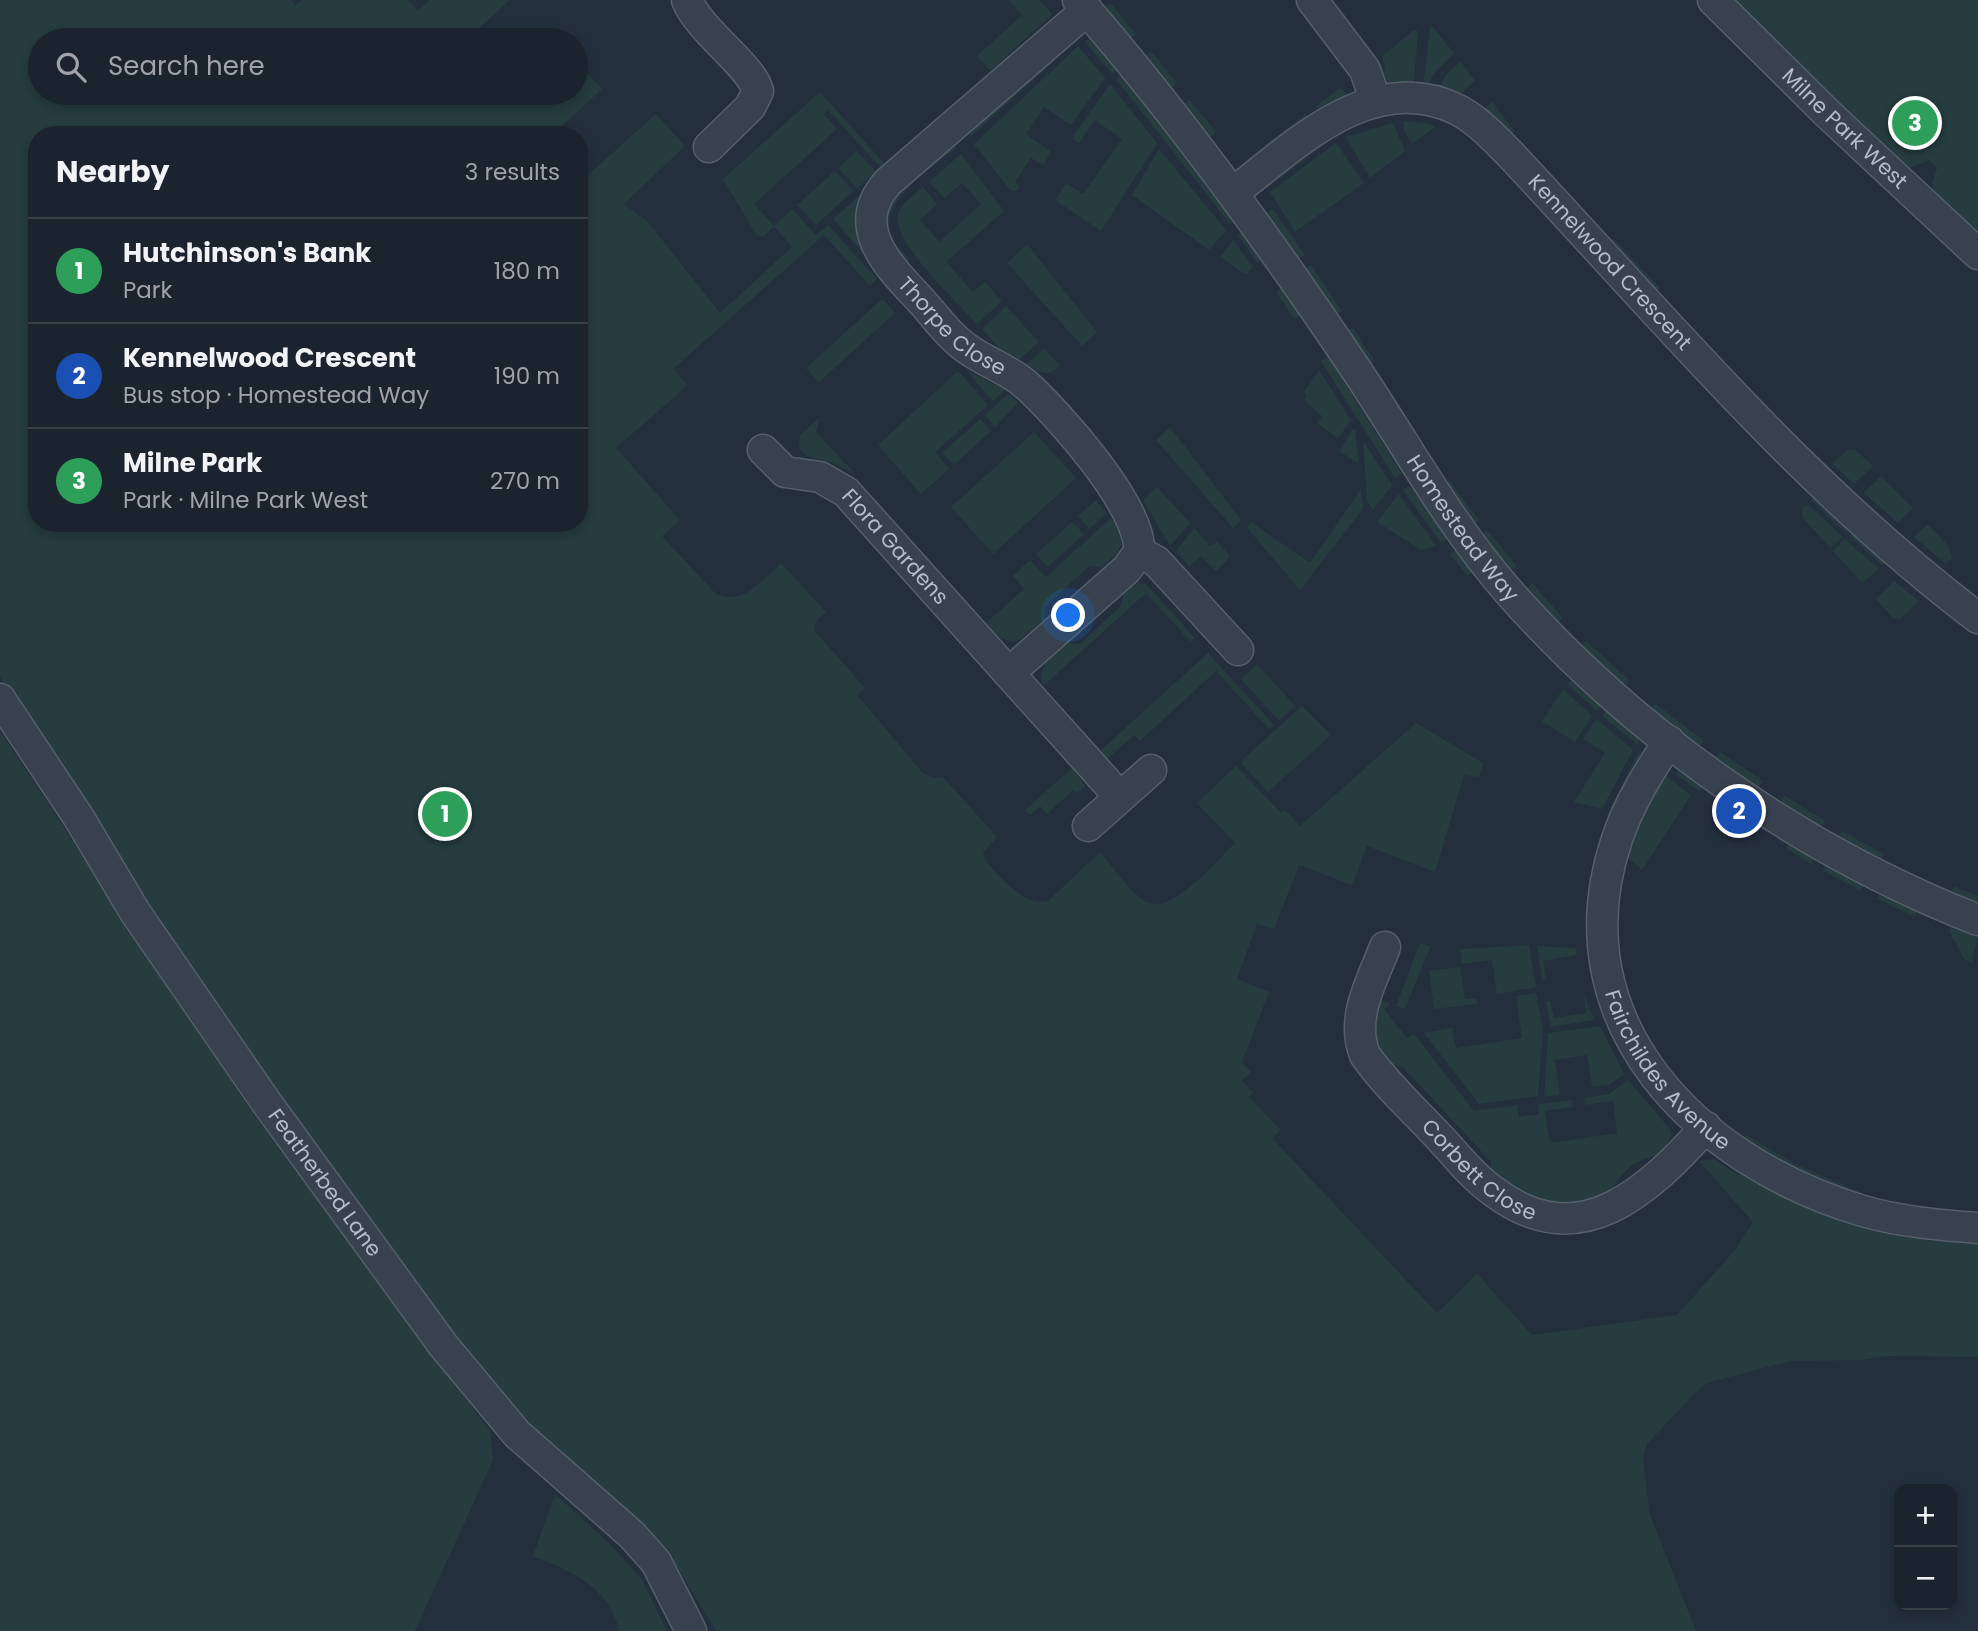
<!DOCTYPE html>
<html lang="en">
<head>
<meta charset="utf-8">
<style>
  :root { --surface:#1b232e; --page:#242b36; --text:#f1f3f6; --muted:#a0a4aa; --line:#39404a; --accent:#2563eb }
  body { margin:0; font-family:Poppins,sans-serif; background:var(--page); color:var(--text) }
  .controls { position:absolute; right:21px; bottom:21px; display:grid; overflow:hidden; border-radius:14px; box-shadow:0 4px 10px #0003 }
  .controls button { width:63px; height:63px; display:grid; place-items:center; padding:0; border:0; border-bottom:2px solid var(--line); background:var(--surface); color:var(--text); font:35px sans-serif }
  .you { position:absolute; left:1069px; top:616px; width:24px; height:24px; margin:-18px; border:5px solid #fff; border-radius:50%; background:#1a73e8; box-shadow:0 0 0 10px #1a73e833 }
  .badge { display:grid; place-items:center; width:46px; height:46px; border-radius:50%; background:var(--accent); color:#fff; font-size:23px; font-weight:700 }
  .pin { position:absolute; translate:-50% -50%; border:4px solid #fff; box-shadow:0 2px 7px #0006 }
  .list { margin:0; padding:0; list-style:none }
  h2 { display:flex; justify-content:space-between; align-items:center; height:91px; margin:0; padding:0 28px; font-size:30px }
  h2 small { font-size:23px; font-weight:400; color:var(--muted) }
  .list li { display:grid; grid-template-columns:46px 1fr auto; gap:21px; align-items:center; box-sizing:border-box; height:105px; padding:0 28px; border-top:2px solid var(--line) }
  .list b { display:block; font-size:26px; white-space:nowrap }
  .list p { margin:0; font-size:23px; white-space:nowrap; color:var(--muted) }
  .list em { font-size:23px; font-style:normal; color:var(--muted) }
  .icon { flex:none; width:38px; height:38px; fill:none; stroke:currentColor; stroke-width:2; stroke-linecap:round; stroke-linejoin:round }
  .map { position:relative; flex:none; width:1978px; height:1631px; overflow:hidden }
  .search { position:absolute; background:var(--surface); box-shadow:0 4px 10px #0003; left:28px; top:28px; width:560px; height:77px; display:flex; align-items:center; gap:18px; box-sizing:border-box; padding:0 24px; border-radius:38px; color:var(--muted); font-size:26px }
  .panel { position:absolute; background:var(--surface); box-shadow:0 4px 10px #0003; left:28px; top:126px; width:560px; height:406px; border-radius:28px }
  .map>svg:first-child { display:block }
  .green { fill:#263c3f }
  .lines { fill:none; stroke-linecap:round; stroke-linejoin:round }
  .minor-casing { stroke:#565f6c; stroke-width:33 }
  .minor { stroke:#38414e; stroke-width:30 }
  .labels { text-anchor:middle; stroke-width:5; stroke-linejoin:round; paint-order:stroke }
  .street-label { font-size:21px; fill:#b4bcc9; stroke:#1d2633 }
</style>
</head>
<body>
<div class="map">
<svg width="1978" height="1631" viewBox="0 0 1978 1631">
  <rect width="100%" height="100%" fill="#242f3e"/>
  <g class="green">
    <path d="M0,0H291L296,5L302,0H408L418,11L430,0H510L466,40H40V93H464L475,105L489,93H576V61L602,89L552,135H37V523H579V183L656,114L685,146L624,204L648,222L720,313L792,247L774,226L763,237L757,236L723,179L820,92L884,163L880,167L828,110L824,114L837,129L754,204L774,226L792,209L816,235L828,225L877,279L870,286L824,235L673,369L688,385L616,448L680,520L662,536L716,594C744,606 762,580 781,563L826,612L816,621L814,630L865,688L857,695L923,773L933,778L943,777L997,837L983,853L986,862C1003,878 1023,907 1048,901L1100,852C1113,867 1131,895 1149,903C1174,913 1217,860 1235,843L1197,803L1236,766L1281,813L1285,810L1300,826L1416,723L1483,763L1479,777L1464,775L1435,872L1367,846L1352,885L1299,865L1274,929L1257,924L1237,979L1269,992L1242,1062L1251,1072L1242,1080L1253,1093L1249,1097L1281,1130L1272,1138L1437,1313L1477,1274L1532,1335L1677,1315L1735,1250L1753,1222L1699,1161L1714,1159L1739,1176L1744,1169L1978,1240V1357L1887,1356L1862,1360L1791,1361L1706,1383L1694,1394L1647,1444L1643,1457L1650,1515L1696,1631H716L676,1565L661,1547L533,1429L473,1363L261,1082L0,677Z"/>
    <polygon points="1009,0 1039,0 1052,14 990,71 977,56 1022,15"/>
    <polygon points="1727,0 1978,0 1978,242 1933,196 1932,184 1937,168 1929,160 1908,169"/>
    <polygon points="1110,3 1136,34 1129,40 1103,8"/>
    <polygon points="1430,27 1433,27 1454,53 1433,75 1426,88 1423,88"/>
    <polygon points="1413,31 1418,31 1414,84 1412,88 1386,86 1381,80 1385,68 1382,56"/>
    <polygon points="1091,37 1118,69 1112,74 1085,42"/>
    <polygon points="1071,38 1075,42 970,137 970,130"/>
    <polygon points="1078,46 1105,78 1071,125 1044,107 1026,134 1051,152 1043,165 1031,158 1015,182 1020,186 1016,191 1011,191 974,144"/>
    <polygon points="1151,51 1177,83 1170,89 1144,57"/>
    <polygon points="1460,61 1475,81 1457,98 1438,91 1445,76"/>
    <polygon points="1121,75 1236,220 1230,224 1116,79"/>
    <polygon points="1110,84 1157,143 1101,231 1055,200 1066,183 1083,194 1122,139 1095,120 1079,143 1072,138"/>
    <polygon points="1341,87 1350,99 1321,112 1316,106"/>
    <polygon points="1190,100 1216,132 1209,138 1183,105"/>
    <polygon points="1492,102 1515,132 1509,136 1482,111"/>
    <polygon points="1306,114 1310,119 1246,166 1246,160"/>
    <polygon points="1404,121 1426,123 1435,127 1412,144 1404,130"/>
    <polygon points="1393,123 1405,151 1370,178 1346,137"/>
    <polygon points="1328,132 1332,138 1266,189 1262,184"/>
    <path d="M951,141L956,148C934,167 879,199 891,234C894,244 904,253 910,261L902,267L889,251L884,205Z"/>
    <polygon points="1336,143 1364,183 1295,232 1270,192"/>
    <polygon points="1159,149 1226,230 1209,250 1132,195"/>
    <polygon points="857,151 876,172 857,188 838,168"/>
    <path d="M961,154L1004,211L946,262L973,292L985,282L1002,301L977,324C958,303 892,242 898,215C901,203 914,195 923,187L937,204L920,220L939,242L981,204L962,183L944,198L929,182Z"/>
    <polygon points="835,171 853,191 816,225 797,205"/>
    <polygon points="867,189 866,256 833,219"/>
    <polygon points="1273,209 1305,255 1298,259 1266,214"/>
    <polygon points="1245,231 1263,258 1257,263 1238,235"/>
    <polygon points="1614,239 1660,288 1656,293 1609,243"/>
    <polygon points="1233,240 1253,267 1246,275 1220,257"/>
    <polygon points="1027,244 1097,332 1082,346 1007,263"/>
    <polygon points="1311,265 1342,311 1335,316 1305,269"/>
    <polygon points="1283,287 1301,315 1294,319 1276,292"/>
    <polygon points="882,299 895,313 819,382 806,368"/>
    <polygon points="1006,306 1039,342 1020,359 999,348 982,329"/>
    <polygon points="1353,328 1375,362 1368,366 1346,332"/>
    <polygon points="1044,348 1060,366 1050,373 1039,372 1027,364"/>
    <polygon points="1328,357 1402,474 1395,478 1321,361"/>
    <polygon points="966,370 1005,390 993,401"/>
    <polygon points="1319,370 1351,420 1338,438 1317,423 1322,416 1304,400 1307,395 1304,392"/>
    <polygon points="958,371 988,405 935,452 949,469 921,494 878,445"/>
    <polygon points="1007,395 1011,395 1018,403 995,427 985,415"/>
    <polygon points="820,417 816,432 855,474 835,464 807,456 799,448 800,435"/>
    <polygon points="980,419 991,431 954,465 942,453"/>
    <polygon points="1170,427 1241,520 1233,528 1156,440"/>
    <polygon points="1353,429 1355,429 1359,464 1339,451"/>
    <polygon points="1034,432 1076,478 993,554 951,507"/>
    <polygon points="1363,441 1392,485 1373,510 1367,501"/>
    <polygon points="1854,449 1873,466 1854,484 1832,463 1846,451"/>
    <polygon points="1881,476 1913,508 1898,523 1864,493"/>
    <polygon points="1449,480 1479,520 1473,526 1443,485"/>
    <polygon points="1409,486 1448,539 1441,543 1403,490"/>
    <polygon points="1157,487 1190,523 1170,546 1143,500"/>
    <polygon points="1361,489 1363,509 1300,590 1247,528 1251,522 1310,563"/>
    <polygon points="1399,494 1436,546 1421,550 1377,522"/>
    <polygon points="1815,495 1851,528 1846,533 1811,500"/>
    <polygon points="1096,500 1107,513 1089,529 1078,516"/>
    <polygon points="1808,504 1843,537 1830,548 1803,518 1802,509"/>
    <path d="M1111,518C1128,544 1123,548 1102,567L1089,566L1045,607L1044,619L1021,639L1012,642L998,637L986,623L1024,589L1013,576L1030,560L1046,577Z"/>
    <polygon points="1072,522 1084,534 1048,567 1036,554"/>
    <polygon points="1928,524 1948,546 1952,558 1946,564 1914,537"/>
    <polygon points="1194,528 1210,546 1217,542 1229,555 1228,560 1216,571 1201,556 1189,567 1176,551"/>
    <polygon points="1487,530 1517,566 1511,571 1481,536"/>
    <polygon points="1853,530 1887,560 1882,565 1849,535"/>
    <polygon points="1845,539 1879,569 1862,583 1833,551"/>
    <polygon points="1456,550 1475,571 1468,576 1450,555"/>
    <polygon points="1894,581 1919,601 1900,619 1893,618 1876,599"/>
    <path d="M1138,583L1146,584L1195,638L1191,642L1146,593L1043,686C1035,666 1054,654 1067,643L1080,644L1121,606L1124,593Z"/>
    <polygon points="1532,583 1563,618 1557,624 1526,589"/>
    <polygon points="1586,641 1629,680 1623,687 1580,647"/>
    <polygon points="1208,653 1274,725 1269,729 1216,671 1140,741 1134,735 1107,759 1100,751"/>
    <polygon points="1257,664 1295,706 1279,721 1241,679"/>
    <polygon points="1572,678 1602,705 1597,711 1567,684"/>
    <polygon points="1563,689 1592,716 1575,742 1542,721"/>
    <polygon points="1655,703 1704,741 1699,747 1650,710"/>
    <polygon points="1302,706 1331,735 1268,792 1242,764 1243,759"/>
    <polygon points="1608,709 1639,736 1638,745 1602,716"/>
    <polygon points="1596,719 1633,750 1602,809 1574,802 1605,753 1583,739"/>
    <polygon points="0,731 249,1108 490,1431 493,1460 415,1631 0,1631"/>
    <polygon points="1720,752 1763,781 1758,788 1715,759"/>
    <polygon points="1638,753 1643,757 1613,817 1607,815"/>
    <polygon points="1681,767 1705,785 1700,792 1676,775"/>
    <polygon points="1072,768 1085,786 1077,793 1073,790 1047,814 1040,806 1030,815 1025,810"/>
    <polygon points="1662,773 1691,795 1642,870 1624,854"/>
    <polygon points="1784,795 1825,821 1821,828 1780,803"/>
    <polygon points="1842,831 1884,854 1880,862 1838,838"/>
    <polygon points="1790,841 1816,856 1811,864 1786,848"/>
    <polygon points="1827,862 1864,883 1860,891 1823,870"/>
    <polygon points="1954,886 1978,896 1978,905 1951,894"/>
    <polygon points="1881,891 1919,909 1915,917 1877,899"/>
    <polygon points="1952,923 1978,935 1972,963 1964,959 1949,931"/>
    <polygon points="1420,943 1430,947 1405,1009 1396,1006"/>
    <polygon points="1529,945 1536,987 1497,994 1492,960 1462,964 1460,949"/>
    <polygon points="1537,946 1576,948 1576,955 1543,961 1546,979 1542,980"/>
    <polygon points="1460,967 1465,999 1476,998 1477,1004 1434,1009 1429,971"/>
    <polygon points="1536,993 1543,1030 1538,1096 1479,1104 1424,1033 1452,1028 1456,1048 1522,1038 1516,996"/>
    <polygon points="1584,995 1594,1020 1551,1027 1546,1001 1550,1001 1554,1018 1586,1013"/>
    <path d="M1377,999L1390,1004L1384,1009L1407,1038L1414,1034L1474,1111L1517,1105L1519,1117L1539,1114L1538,1104L1572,1100L1573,1107L1545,1111L1550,1143L1617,1133L1613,1101L1585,1105L1584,1098L1609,1094L1628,1080L1669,1128L1671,1135L1666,1146L1669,1149C1659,1158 1655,1155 1644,1159C1627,1165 1612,1184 1608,1200L1550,1206L1492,1177L1491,1162L1403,1067L1386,1064L1370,1039Z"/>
    <polygon points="1600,1026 1624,1074 1609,1085 1592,1087 1587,1055 1555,1060 1560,1095 1544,1097 1548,1033"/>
    <polygon points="1746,1135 1795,1164 1848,1187 1846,1193 1819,1183 1742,1141"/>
    <path d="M555,1494L609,1543L642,1580L667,1631H619C610,1587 571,1571 533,1556Z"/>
  </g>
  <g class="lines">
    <g class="minor-casing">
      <g id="minor">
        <path d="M687,0C700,32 752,66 758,91L750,107L709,147"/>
        <path id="s1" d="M1078,0C1181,118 1272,244 1359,374C1407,446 1450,525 1508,591C1634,734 1800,850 1978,920"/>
        <polyline points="1312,0 1365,70 1376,102"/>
        <path id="s2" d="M1713,0L1828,114L1978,254"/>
        <path id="s3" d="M1087,10L888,182C846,229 893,270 924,304C938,320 951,338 969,350C986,362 1007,369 1024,383C1056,411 1143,508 1139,552L1156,561L1238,650"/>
        <path id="s4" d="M1233,193C1295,145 1373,67 1458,110C1479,121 1495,139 1511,155C1661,315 1803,486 1978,618"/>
        <path id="s5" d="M763,450L785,472L820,477L846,492L1120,797"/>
        <polyline points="1009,673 1127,569 1139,552"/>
        <path id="s6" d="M0,699L79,818L135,912L266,1102L443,1345L517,1434L632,1535L656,1562L691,1631"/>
        <path id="s7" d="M1669,741C1649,772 1629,803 1617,839C1555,1023 1698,1162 1863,1211C1901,1222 1939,1225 1978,1228"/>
        <polyline points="1088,826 1151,770"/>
        <path id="s8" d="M1385,947C1372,981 1350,1018 1365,1055C1386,1085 1415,1111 1440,1138C1457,1156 1473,1177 1493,1191C1580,1257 1648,1191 1706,1127"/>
      </g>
    </g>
    <use href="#minor" class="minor"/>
  </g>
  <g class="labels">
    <g class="street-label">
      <text dy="7" stroke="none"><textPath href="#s2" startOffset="184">Milne Park West</textPath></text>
      <text dy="7" stroke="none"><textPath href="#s4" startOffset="471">Kennelwood Crescent</textPath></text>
      <text dy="7" stroke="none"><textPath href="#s3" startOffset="443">Thorpe Close</textPath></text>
      <text dy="7" stroke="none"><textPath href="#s1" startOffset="654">Homestead Way</textPath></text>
      <text dy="7" stroke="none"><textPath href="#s5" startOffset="170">Flora Gardens</textPath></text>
      <text dy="7" stroke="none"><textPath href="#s7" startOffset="364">Fairchildes Avenue</textPath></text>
      <text dy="7" stroke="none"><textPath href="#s8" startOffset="276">Corbett Close</textPath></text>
      <text dy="7" stroke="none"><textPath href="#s6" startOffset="583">Featherbed Lane</textPath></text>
    </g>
  </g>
</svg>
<div class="controls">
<button>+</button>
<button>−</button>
</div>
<div class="you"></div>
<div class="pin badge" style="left:445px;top:814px;background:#2e9e5b">1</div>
<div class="pin badge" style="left:1739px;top:811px;background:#1a4fb4">2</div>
<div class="pin badge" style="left:1915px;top:123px;background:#2e9e5b">3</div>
<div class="search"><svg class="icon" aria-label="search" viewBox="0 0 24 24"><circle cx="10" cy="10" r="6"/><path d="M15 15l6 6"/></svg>Search here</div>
<section class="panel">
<h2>Nearby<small>3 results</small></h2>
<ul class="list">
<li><span class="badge" style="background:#2e9e5b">1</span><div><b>Hutchinson's Bank</b><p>Park</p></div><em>180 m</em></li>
<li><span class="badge" style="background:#1a4fb4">2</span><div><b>Kennelwood Crescent</b><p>Bus stop · Homestead Way</p></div><em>190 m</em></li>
<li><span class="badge" style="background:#2e9e5b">3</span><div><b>Milne Park</b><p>Park · Milne Park West</p></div><em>270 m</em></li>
</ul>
</section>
</div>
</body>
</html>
